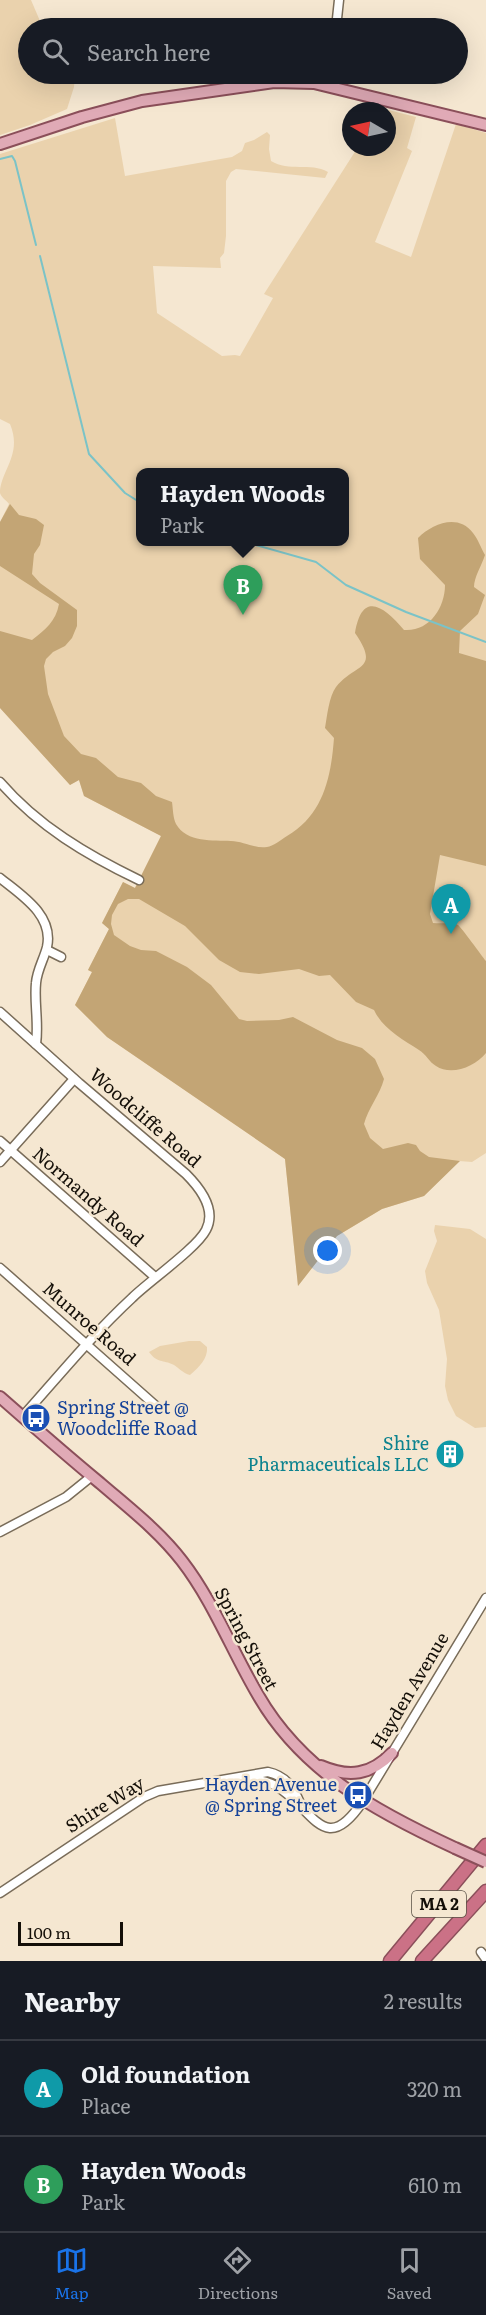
<!DOCTYPE html>
<html lang="en">
<head>
<meta charset="utf-8">
<style>
  :root { --surface:#171b24; --page:#20242c; --text:#f1f3f6; --muted:#9ea1a6; --line:#363941; --accent:#1a73e8 }
  body { margin:0; font-family:Literata,serif; background:var(--page); color:var(--text) }
  .compass { position:absolute; left:342px; top:102px; width:54px; height:54px; border-radius:50%; background:var(--surface); box-shadow:0 6px 24px #0002; rotate:279deg }
  .scale { position:absolute; left:18px; bottom:15px; width:105px; box-sizing:border-box; padding-left:6px; border:3px solid #140f08; border-top:0; font-size:16px; line-height:21px; white-space:nowrap; color:#140f08; -webkit-text-stroke:4px #f5e7d1; paint-order:stroke }
  .you { position:absolute; left:328px; top:1251px; width:21px; height:21px; margin:-15px; border:4px solid #fff; border-radius:50%; background:#1a73e8; box-shadow:0 0 0 9px #1a73e833 }
  .badge { display:grid; place-items:center; width:39px; height:39px; border-radius:50%; background:var(--accent); color:#fff; font-size:20px; font-weight:700 }
  .pin { position:absolute; translate:-50% -50px; filter:drop-shadow(0 2px 3px #0008) }
  .pin::after { content:''; position:absolute; top:32px; width:21px; height:18px; background:inherit; clip-path:polygon(0 0,100% 0,50% 100%) }
  .popup { position:absolute; left:136px; top:468px; width:213px; height:78px; box-sizing:border-box; display:grid; place-content:center; border-radius:12px; background:var(--surface); filter:drop-shadow(0 2px 4px #0005); font-size:20px; white-space:nowrap; color:var(--muted) }
  .popup b { font-size:22px; color:var(--text) }
  .popup::after { content:''; position:absolute; left:50%; top:100%; margin-left:-12px; border:12px solid transparent; border-top-color:var(--surface) }
  .list { margin:0; padding:0; list-style:none }
  h2 { display:flex; justify-content:space-between; align-items:center; height:78px; margin:0; padding:0 24px; font-size:26px }
  h2 small { font-size:20px; font-weight:400; color:var(--muted) }
  .list li { display:grid; grid-template-columns:39px 1fr auto; gap:18px; align-items:center; box-sizing:border-box; height:96px; padding:0 24px; border-top:2px solid var(--line) }
  .list b { display:block; font-size:22px; white-space:nowrap }
  .list p { margin:0; font-size:20px; white-space:nowrap; color:var(--muted) }
  .list em { font-size:20px; font-style:normal; color:var(--muted) }
  .icon { flex:none; width:33px; height:33px; fill:none; stroke:currentColor; stroke-width:2; stroke-linecap:round; stroke-linejoin:round }
  .map { position:relative; flex:none; width:486px; height:1961px; overflow:hidden }
  .search { position:absolute; background:var(--surface); box-shadow:0 6px 24px #0002; left:18px; right:18px; top:18px; height:66px; display:flex; align-items:center; gap:15px; box-sizing:border-box; padding:0 21px; border-radius:33px; color:var(--muted); font-size:22px }
  .sheet { height:270px; background:var(--surface) }
  nav { display:flex; justify-content:space-around; align-items:center; box-sizing:border-box; height:84px; border-top:2px solid var(--line); background:var(--surface); font-size:16px; color:var(--muted) }
  nav a { display:grid; justify-items:center; gap:3px }
  nav .on { color:var(--accent) }
  .map>svg:first-child { display:block }
  .green { fill:#ead2ad; fill-rule:evenodd }
  .forest { fill:#c3a575 }
  .lines { fill:none; stroke-linecap:round; stroke-linejoin:round }
  .stream { stroke:#7bc3c7; stroke-width:2 }
  .minor-casing { stroke:#796c59; stroke-width:11 }
  .major-casing { stroke:#8b4f5a; stroke-width:14 }
  .highway-casing { stroke:#8b4f5a; stroke-width:15 }
  .minor { stroke:#fff; stroke-width:8 }
  .major { stroke:#e0aab6; stroke-width:10 }
  .highway { stroke:#cb7186; stroke-width:12 }
  .major-bridge-casing { stroke:#8b4f5a; stroke-width:14; stroke-linecap:butt }
  .major-bridge { stroke:#e0aab6; stroke-width:10 }
  .labels { text-anchor:middle; stroke-width:5; stroke-linejoin:round; paint-order:stroke }
  .shield { fill:#f5e7d1; stroke:#585044; stroke-width:1.5 }
  .shield-label { font-size:16px; font-weight:bold; fill:#140f08 }
  .street-label { font-size:18px; fill:#140f08; stroke:#f5e7d1 }
  .transit-label { font-size:18px; fill:#164399; stroke:#f5e7d1; text-anchor:start }
  .culture-label { font-size:18px; fill:#0d838f; stroke:#f5e7d1; text-anchor:end }
</style>
</head>
<body>
<div class="map">
<svg width="486" height="1961" viewBox="0 0 486 1961">
  <rect width="100%" height="100%" fill="#f5e7d1"/>
  <g class="green">
    <polygon points="0,0 31,0 43,28 28,28 28,74 75,75 74,87 67,109 30,125 0,135"/>
    <path d="M369,105L416,117L407,148L412,151L375,242L411,257L456,124L486,133V1153L472,1162L459,1161L424,1196L382,1209L337,1236L298,1286L285,1159L107,1037L75,1005L92,972L88,970L109,929L102,923L123,882L135,888L161,836L84,796L79,780L70,785L0,708V522L9,504C7,501 1,497 0,493C0,471 23,455 10,424L0,419V154L115,118L125,176L232,157L242,151L245,143L254,140L267,132L270,135L269,149L271,161C289,172 310,162 328,172L325,178L236,169L231,172L226,181V236L224,253L220,258L221,268L153,266L157,313L222,356L235,355L240,356L273,298L264,294L358,147H387V111H368ZM141,472H345V542H141Z"/>
    <polygon points="435,1225 470,1229 486,1239 486,1427 475,1428 456,1416 448,1400 445,1386 447,1359 439,1310 427,1283 425,1271 437,1241 434,1231"/>
    <path d="M189,1341H200L207,1347C208,1359 199,1367 190,1375C183,1373 180,1369 174,1365C162,1359 158,1364 149,1352L160,1346Z"/>
  </g>
  <path class="forest" d="M10,504L19,515L36,519L44,525L40,545L34,554L32,574L40,583L77,610V626L72,638L65,646L53,652L46,659L44,666L48,694L64,736L81,754L96,758L118,777L141,783L156,796L172,802C173,809 173,818 176,824C187,843 213,840 231,841C243,841 255,849 267,847C273,846 281,840 287,836C323,815 331,778 334,738L325,728C327,717 329,696 336,687C355,663 381,671 355,633C362,590 384,606 404,630C429,632 445,608 445,585L420,559L418,538C432,524 458,513 473,533C478,539 481,548 485,555C482,565 474,577 474,587L485,595L478,614L460,631L459,653L486,661V866L440,855L430,914L433,923C441,924 452,922 458,925C462,928 481,955 486,961V1053C475,1067 451,1076 436,1066C429,1062 426,1054 419,1050C402,1039 383,1029 374,1010L356,1002L330,975L319,976L299,969L259,974L240,972L219,960L185,926L139,899H128L118,904L112,915L111,924L114,935L130,946L141,950L156,951L187,967L211,985L239,1019L247,1021L279,1020L293,1017L337,1040L362,1048L375,1059L384,1079C380,1095 368,1108 364,1124L370,1138L383,1149L408,1143L416,1145L420,1151L429,1157L460,1161L424,1196L382,1209L337,1236L298,1286L285,1159L107,1037L75,1005L92,972L88,970L109,929L102,923L123,882L135,888L161,836L84,796L79,780L70,785L0,708V631L32,640C45,630 56,621 59,604L0,566V522Z"/>
  <g class="lines">
    <g class="stream">
      <polyline points="0,159 12,156 15,161 36,245"/>
      <polyline points="40,256 89,454 125,493 141,503"/>
      <polyline points="245,542 316,562 346,585 406,612 486,642"/>
    </g>
    <g class="minor-casing">
      <g id="minor">
        <polyline points="336,28 339,0"/>
        <polyline points="329,87 331,74"/>
        <path d="M0,782C38,826 87,855 139,880"/>
        <path d="M0,878C21,895 54,915 47,947C44,959 37,970 36,983C34,1003 39,1023 36,1044"/>
        <polyline points="47,950 61,957"/>
        <path d="M0,1012L79,1083L186,1174C200,1188 217,1209 206,1230C197,1248 148,1282 132,1298C92,1335 58,1377 22,1417"/>
        <polyline points="0,1141 155,1277"/>
        <polyline points="0,1162 74,1079"/>
        <polyline points="0,1268 156,1406"/>
        <polyline points="0,1532 66,1497 92,1476"/>
        <path d="M240,1778C252,1779 265,1780 276,1786C313,1807 324,1860 363,1801L486,1598"/>
        <path d="M0,1893L144,1797L158,1791L268,1772C286,1776 293,1787 300,1803"/>
        <polyline points="481,1952 486,1959"/>
      </g>
    </g>
    <g class="major-casing">
      <g id="major">
        <polyline points="0,144 82,117 142,101 274,82 314,83 486,125"/>
        <path d="M0,1397C33,1426 66,1455 100,1483C129,1508 159,1531 182,1561C213,1601 232,1651 258,1695C302,1772 377,1812 455,1848"/>
        <path d="M321,1766C349,1778 371,1775 392,1753"/>
      </g>
    </g>
    <g class="highway-casing">
      <g id="highway">
        <polyline points="390,1961 486,1845"/>
        <polyline points="422,1961 486,1891"/>
      </g>
    </g>
    <use href="#minor" class="minor"/>
    <use href="#major" class="major"/>
    <use href="#highway" class="highway"/>
    <g class="major-bridge-casing">
      <polyline id="major-bridge" points="455,1848 486,1862"/>
    </g>
    <use href="#major-bridge" class="major-bridge"/>
  </g>
  <defs>
    <g id="bus-disc" transform="scale(1.5)"><circle r="9.5" fill="#1a4fb4" stroke="#f5e7d1"/><path d="M-5-6H5V4H4V6H2V4H-2V6H-4V4H-5ZM-3.5-4V0h7V-4ZM-3.5 1.2v1.5H-2V1.2ZM2 1.2v1.5H3.5V1.2Z" fill="#fff"/></g>
    <g id="building-disc" transform="scale(1.5)"><circle r="9.5" fill="#0f9aa8" stroke="#f5e7d1"/><path d="M-4-6H4V6H1V3H-1V6H-4ZM-2.5-4.3h1.7v1.8h-1.7ZM.8-4.3h1.7v1.8H.8ZM-2.5-1h1.7V.8h-1.7ZM.8-1h1.7V.8H.8Z" fill="#fff"/></g>
  </defs>
  <g fill-rule="evenodd">
    <use href="#bus-disc" x="36" y="1418"/>
    <use href="#building-disc" x="450" y="1454"/>
    <use href="#bus-disc" x="358" y="1795"/>
  </g>
  <g class="labels">
    <rect class="shield" x="412" y="1891" width="54" height="26" rx="4.5"/>
    <g class="shield-label">
      <text x="439" y="1910">MA 2</text>
    </g>
    <g class="street-label">
      <text transform="translate(145 1118) rotate(41)" y="6">Woodcliffe Road</text>
      <text transform="translate(88 1197) rotate(41)" y="6">Normandy Road</text>
      <text transform="translate(89 1324) rotate(41)" y="6">Munroe Road</text>
      <text transform="translate(246 1639) rotate(62)" y="6">Spring Street</text>
      <text transform="translate(410 1691) rotate(-59)" y="6">Hayden Avenue</text>
      <text transform="translate(105 1805) rotate(-32)" y="6">Shire Way</text>
    </g>
    <g class="transit-label">
      <text x="57" y="1414">Spring Street @<tspan x="57" dy="21">Woodcliffe Road</tspan></text>
      <text x="337" y="1791" text-anchor="end">Hayden Avenue<tspan x="337" dy="21">@ Spring Street</tspan></text>
    </g>
    <g class="culture-label">
      <text x="429" y="1450">Shire<tspan x="429" dy="21">Pharmaceuticals LLC</tspan></text>
    </g>
  </g>
</svg>
<svg class="compass" viewBox="-18 -18 36 36"><path d="M0-13l5 13h-10z" fill="#e53935"/><path d="M0 13l5-13h-10z" fill="#9ea1a6"/></svg>
<div class="scale">100 m</div>
<div class="you"></div>
<div class="pin badge" style="left:451px;top:934px;background:#0f9aa8">A</div>
<div class="pin badge" style="left:243px;top:615px;background:#2e9e5b">B</div>
<div class="popup"><b>Hayden Woods</b>Park</div>
<div class="search"><svg class="icon" aria-label="search" viewBox="0 0 24 24"><circle cx="10" cy="10" r="6"/><path d="M15 15l6 6"/></svg>Search here</div>
</div>
<section class="sheet">
<h2>Nearby<small>2 results</small></h2>
<ul class="list">
<li><span class="badge" style="background:#0f9aa8">A</span><div><b>Old foundation</b><p>Place</p></div><em>320 m</em></li>
<li><span class="badge" style="background:#2e9e5b">B</span><div><b>Hayden Woods</b><p>Park</p></div><em>610 m</em></li>
</ul>
</section>
<nav>
<a class="on"><svg class="icon" aria-label="map" viewBox="0 0 24 24"><path d="M3 6l6-2 6 2 6-2v14l-6 2-6-2-6 2zM9 4v14M15 6v14"/></svg>Map</a>
<a><svg class="icon" aria-label="directions" viewBox="0 0 24 24"><path d="M12 3l9 9-9 9-9-9zM9 14v-3h6M13 9l2 2-2 2"/></svg>Directions</a>
<a><svg class="icon" aria-label="saved" viewBox="0 0 24 24"><path d="M7 4h10v16l-5-4-5 4z"/></svg>Saved</a>
</nav>
</body>
</html>
